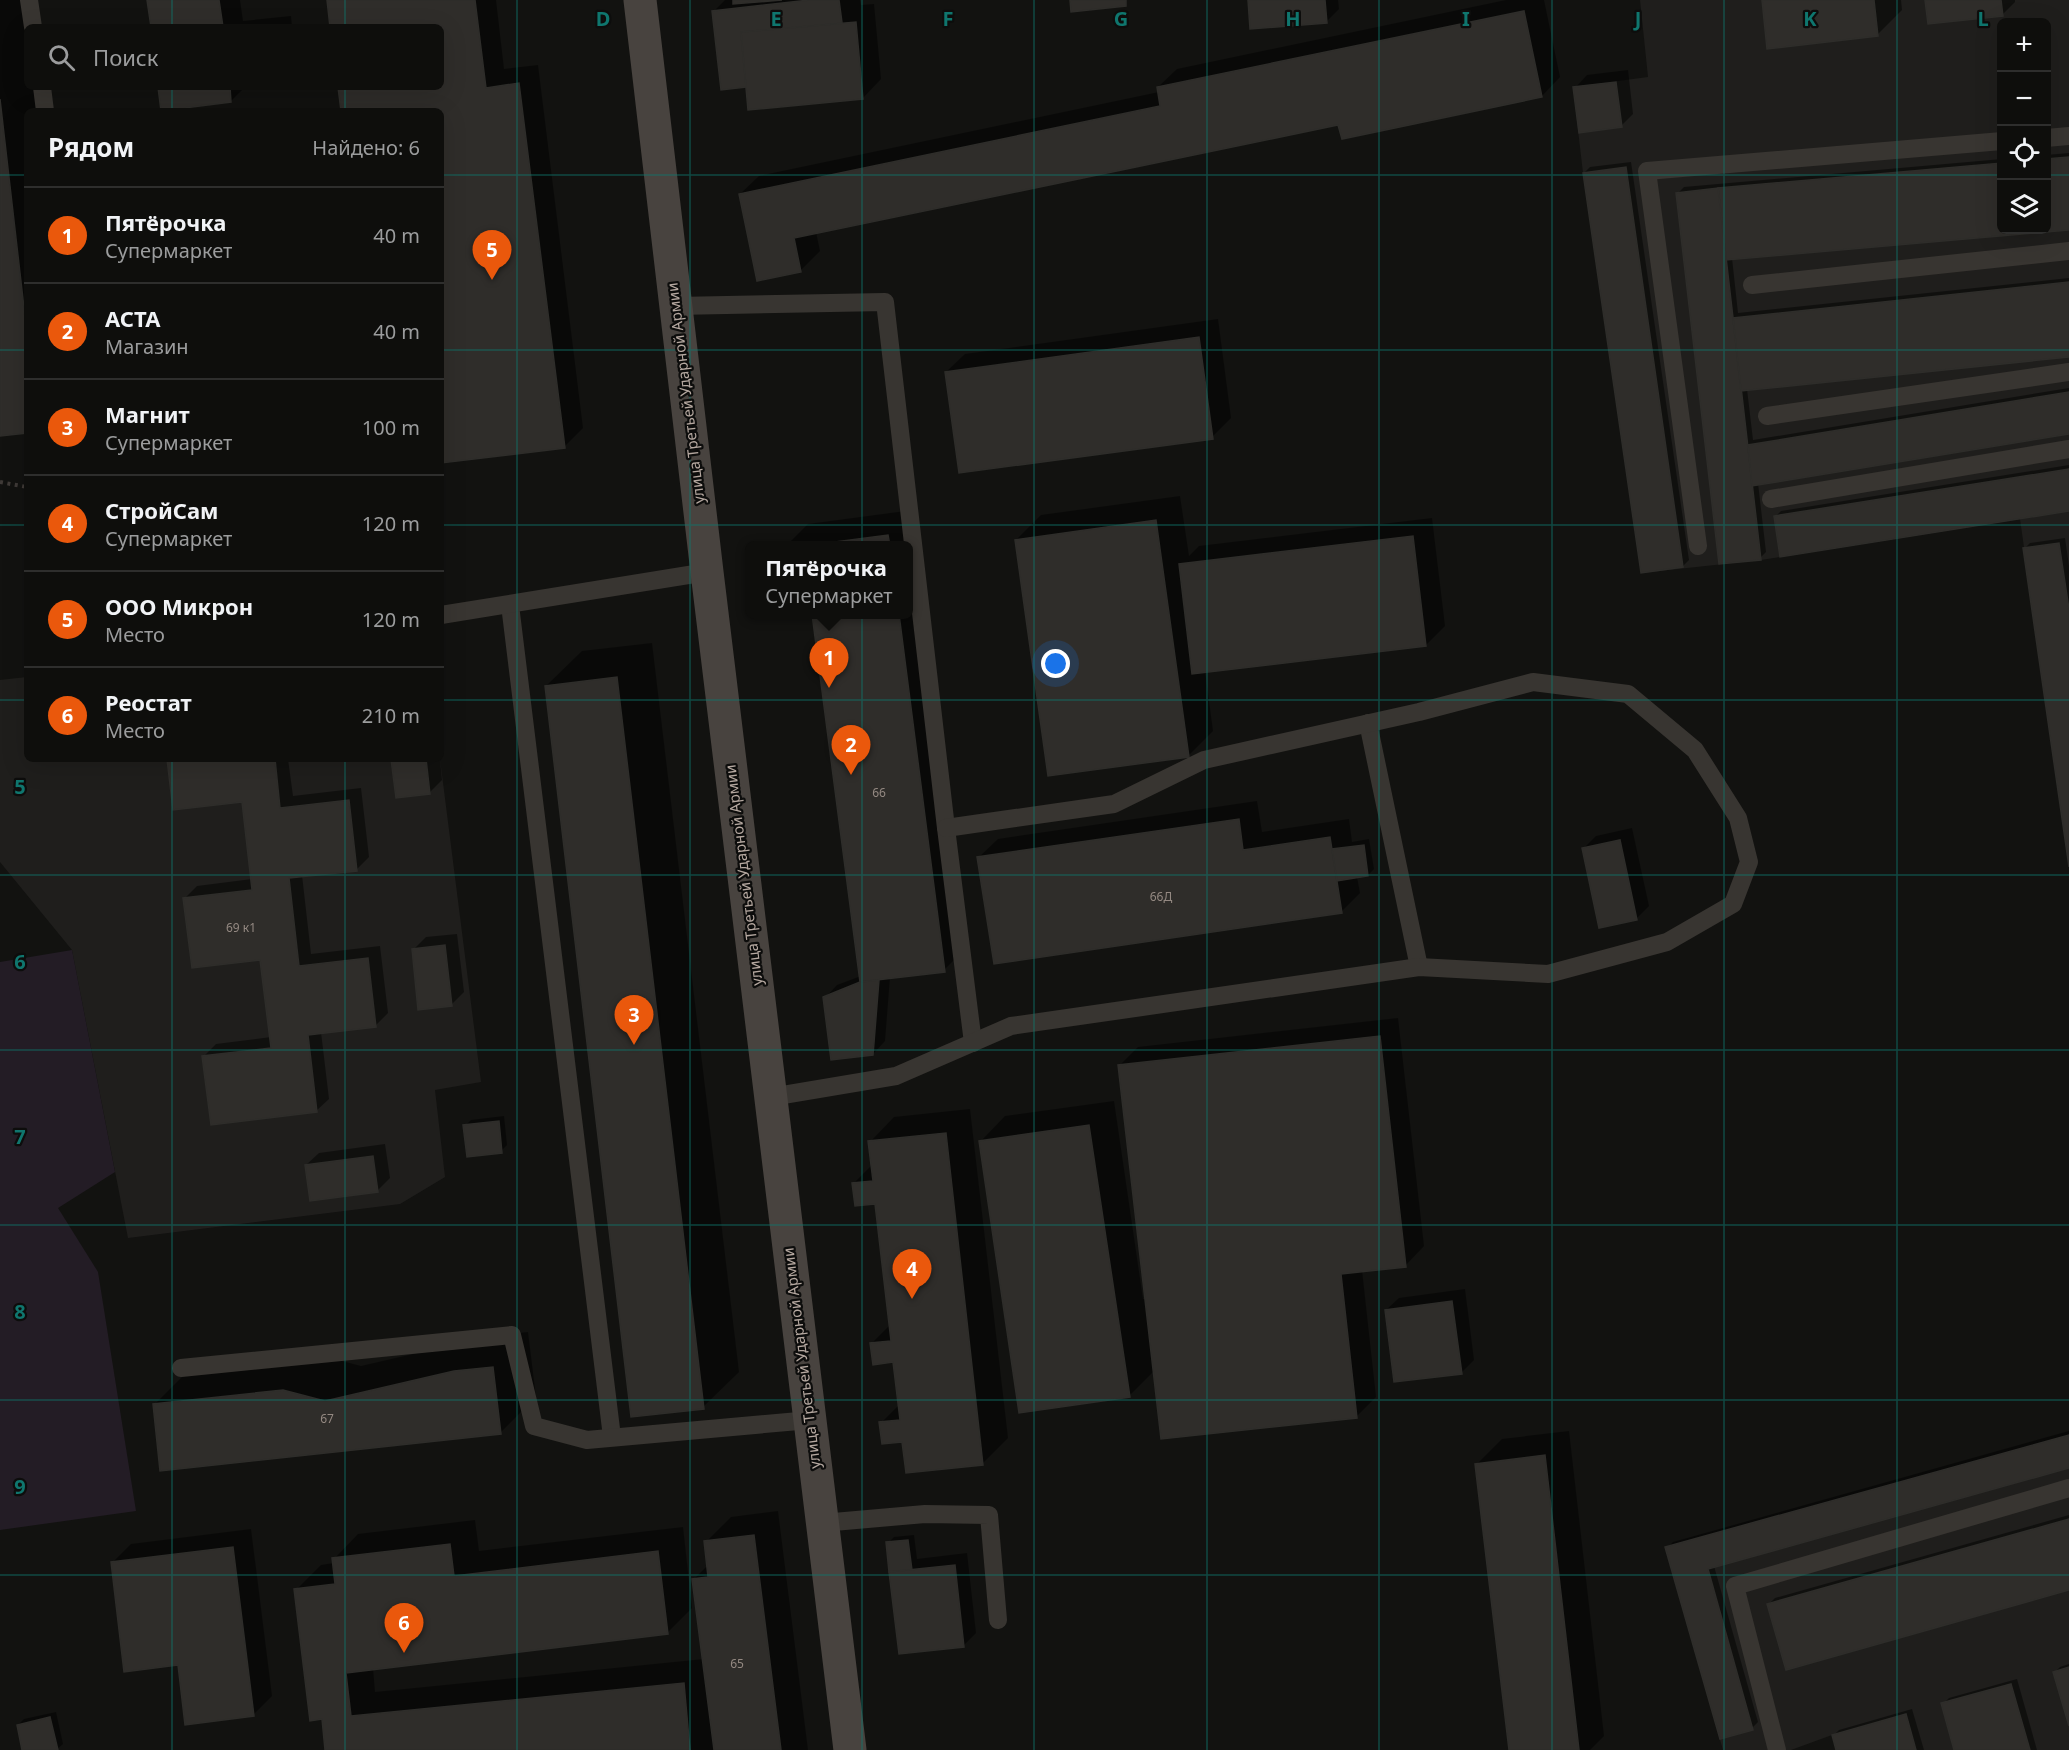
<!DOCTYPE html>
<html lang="ru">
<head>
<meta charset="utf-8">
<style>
  :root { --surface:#0e0e0c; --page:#1c1c1a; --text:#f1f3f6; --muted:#9b9c9d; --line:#2e2e2d; --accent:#ea580c }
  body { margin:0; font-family:"Noto Sans",sans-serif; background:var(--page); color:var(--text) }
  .controls { position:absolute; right:18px; top:18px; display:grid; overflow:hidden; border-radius:9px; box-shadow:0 6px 24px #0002 }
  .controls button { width:54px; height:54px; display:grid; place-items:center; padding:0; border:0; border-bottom:2px solid var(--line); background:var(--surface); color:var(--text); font:30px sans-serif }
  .you { position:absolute; left:1056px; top:664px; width:21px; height:21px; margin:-15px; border:4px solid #fff; border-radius:50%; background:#1a73e8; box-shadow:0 0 0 9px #1a73e833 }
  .badge { display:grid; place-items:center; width:39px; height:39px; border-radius:50%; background:var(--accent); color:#fff; font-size:20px; font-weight:700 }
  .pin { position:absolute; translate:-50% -50px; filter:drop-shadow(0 2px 3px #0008) }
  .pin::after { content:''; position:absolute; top:32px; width:21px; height:18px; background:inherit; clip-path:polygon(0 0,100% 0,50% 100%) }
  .popup { position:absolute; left:745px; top:541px; width:168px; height:78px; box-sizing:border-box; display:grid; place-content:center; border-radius:9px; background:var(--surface); filter:drop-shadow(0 2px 4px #0005); font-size:20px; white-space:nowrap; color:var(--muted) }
  .popup b { font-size:22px; color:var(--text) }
  .popup::after { content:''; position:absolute; left:50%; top:100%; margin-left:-12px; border:12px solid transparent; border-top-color:var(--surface) }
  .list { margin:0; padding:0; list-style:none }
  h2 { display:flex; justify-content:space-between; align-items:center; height:78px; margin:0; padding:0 24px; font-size:26px }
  h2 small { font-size:20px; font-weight:400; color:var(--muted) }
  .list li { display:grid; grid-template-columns:39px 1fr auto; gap:18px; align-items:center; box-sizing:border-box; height:96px; padding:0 24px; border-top:2px solid var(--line) }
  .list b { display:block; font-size:22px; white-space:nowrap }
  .list p { margin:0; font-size:20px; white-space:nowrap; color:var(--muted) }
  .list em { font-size:20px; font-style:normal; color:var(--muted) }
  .icon { flex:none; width:33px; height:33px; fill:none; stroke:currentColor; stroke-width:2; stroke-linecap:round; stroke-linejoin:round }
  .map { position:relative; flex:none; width:2069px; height:1750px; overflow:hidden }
  .search { position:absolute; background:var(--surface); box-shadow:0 6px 24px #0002; left:24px; top:24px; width:420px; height:66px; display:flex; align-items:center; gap:15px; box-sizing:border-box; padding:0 21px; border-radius:9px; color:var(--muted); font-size:22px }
  .panel { position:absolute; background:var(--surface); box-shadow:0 6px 24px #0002; left:24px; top:108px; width:420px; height:654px; border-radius:9px }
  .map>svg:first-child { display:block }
  .built { fill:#1f1e1c; fill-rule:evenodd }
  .green { fill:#231c25 }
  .shadow { fill:#0007 }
  .building { fill:#2f2d2a; stroke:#2e2d2a; stroke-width:1.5 }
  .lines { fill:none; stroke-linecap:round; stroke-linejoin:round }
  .path { stroke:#3f3a37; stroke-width:4; stroke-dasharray:3 4.5; stroke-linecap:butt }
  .lane { stroke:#383531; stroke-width:18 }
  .secondary { stroke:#48433f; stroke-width:33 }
  .grid { fill:none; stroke:#0f766e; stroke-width:1.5; stroke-opacity:0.55 }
  .labels { text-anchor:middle; stroke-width:4.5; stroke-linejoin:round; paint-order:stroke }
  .number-label { font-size:12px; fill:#948982 }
  .street-label { font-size:15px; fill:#b5a8a0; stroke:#0d0d0c }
  .grid-label { font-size:20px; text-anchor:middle; font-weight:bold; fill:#0f766e; stroke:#0d0d0c; stroke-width:4.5; stroke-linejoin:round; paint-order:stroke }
</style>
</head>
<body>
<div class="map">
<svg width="2069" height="1750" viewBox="0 0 2069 1750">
  <rect width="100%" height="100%" fill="#121210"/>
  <g class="built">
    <path d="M1640,0H2069V867L2020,519L1761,560L1641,573L1583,173L1573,87L1648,77ZM2002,22H2046V230H2002Z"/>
    <polygon points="27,677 27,759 440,759 481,1082 435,1090 445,1177 400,1204 128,1238 72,950 0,862 0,680"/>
    <polygon points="2069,1435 2069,1750 1836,1750 1832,1735 1791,1750 1723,1750 1665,1547"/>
  </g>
  <polygon class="green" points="72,950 115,1172 58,1208 98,1272 136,1511 0,1530 0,962"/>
  <g class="shadow">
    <polygon points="0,0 28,0 27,87 38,87 40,111 27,111 27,431 0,434"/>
    <polygon points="149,0 240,0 243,21 291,16 292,27 152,27"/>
    <polygon points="329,0 496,0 504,69 538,65 583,428 564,447 441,462 441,111 342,111 339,87 441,87 441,27 332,27"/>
    <polygon points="725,0 860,0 861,5 874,4 881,79 863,98 747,85 713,12"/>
    <polygon points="1250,0 1338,0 1339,9 1326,22"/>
    <polygon points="1506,0 1544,0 1560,77 1542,96 1340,123 816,232 820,251 801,270 758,279 740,194 759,176 1159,92 1158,87 1177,69"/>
    <polygon points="1763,0 1901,0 1902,10 1877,35"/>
    <polygon points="1927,0 2015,0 2015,2 2003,14"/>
    <polygon points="1628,70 1633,114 1621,126 1575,88 1587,75"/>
    <polygon points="159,87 245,87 231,101"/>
    <polygon points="2069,153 2069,228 1732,258 1738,313 2069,278 2069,355 1747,389 1753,440 2069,388 2069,432 1758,483 1766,552 1760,558 1678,193 1684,187 2002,159 2002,230 2046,230 2046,155"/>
    <polygon points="1631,162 1689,560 1683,566 1584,173 1590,167"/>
    <polygon points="1218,319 1231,418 1212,437 946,372 965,354"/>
    <polygon points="2069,465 2069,509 1775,517 1781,511"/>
    <polygon points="1180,496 1189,556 1199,546 1432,518 1445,626 1426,645 1205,671 1213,731 1188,756 1016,540 1041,515"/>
    <polygon points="913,510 969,945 944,970 890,977 885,1041 873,1054 825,998 837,985 861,976 814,614 908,614 908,546 786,546 808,524"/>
    <polygon points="2065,538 2069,566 2069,856 2025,548 2030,543"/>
    <polygon points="652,643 739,1372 703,1407 546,686 582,651"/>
    <polygon points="169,759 288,759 293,796 361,788 369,857 357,869 302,875 311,954 380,946 388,1013 376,1025 321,1032 329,1099 316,1111 204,1056 216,1044 271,1037 261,958 185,898 197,886 252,879 243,800"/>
    <polygon points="392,759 440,759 442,780 430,792"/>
    <polygon points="1257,801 1262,832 1349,819 1352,842 1369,839 1374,869 1368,875 1357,877 1360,893 1341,912 979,857 998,839"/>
    <polygon points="1632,828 1649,906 1637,918 1583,849 1596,836"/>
    <polygon points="457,934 464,992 451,1005 413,950 426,937"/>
    <polygon points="1398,1018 1424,1246 1406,1265 1362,1270 1376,1397 1357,1416 1154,1371 1129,1396 981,1141 1005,1116 1114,1101 1143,1299 1146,1299 1119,1066 1138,1047"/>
    <polygon points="970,1109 1008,1438 983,1463 904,1441 881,1423 900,1404 895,1361 872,1343 890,1325 877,1202 854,1183 872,1165 870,1142 894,1117"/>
    <polygon points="504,1116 507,1145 501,1151 465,1126 471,1120"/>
    <polygon points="385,1144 390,1178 377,1191 306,1165 319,1153"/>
    <polygon points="1465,1289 1474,1360 1462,1372 1386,1310 1399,1298"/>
    <polygon points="528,1332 536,1397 500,1433 154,1405 190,1369 319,1355 361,1366 491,1336"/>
    <polygon points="1569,1431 1604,1736 1590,1750 1510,1750 1477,1464 1502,1439"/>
    <polygon points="2069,1431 2069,1466 1714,1566 1758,1722 1752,1728 1667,1548 1673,1542"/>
    <polygon points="778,1511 808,1750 327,1750 324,1717 296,1590 321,1565 334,1563 334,1559 358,1534 475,1520 479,1551 683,1527 692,1608 667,1633 373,1668 375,1692 704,1659 694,1579 708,1565 706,1542 731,1517"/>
    <polygon points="2069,1515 2069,1589 1769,1604 1775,1598"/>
    <polygon points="251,1529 272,1696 253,1715 179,1663 112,1563 131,1544"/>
    <polygon points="914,1535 917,1559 967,1553 976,1633 964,1645 888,1543 894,1537"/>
    <polygon points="2069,1664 2069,1720 2054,1673 2060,1667"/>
    <polygon points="2017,1679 2037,1750 1956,1750 1943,1704 1949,1698"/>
    <polygon points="1912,1709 1924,1750 1838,1750 1834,1735 1839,1730"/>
    <polygon points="56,1712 63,1744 56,1750 24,1750 18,1725 24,1719"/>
  </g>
  <g class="building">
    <polygon points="147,0 219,0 223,27 151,27"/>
    <polygon points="327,0 475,0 486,88 519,83 565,448 441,463 441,111 341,111 338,87 441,87 441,27 330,27"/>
    <polygon points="733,0 782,0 733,4"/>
    <polygon points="809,0 839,0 849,75 721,90 712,11"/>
    <polygon points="1070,0 1126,0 1126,6 1071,12"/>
    <polygon points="1248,0 1325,0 1327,23 1250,29"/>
    <polygon points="1762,0 1874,0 1878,36 1767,49"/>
    <polygon points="1925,0 2001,0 2003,16 1928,24"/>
    <polygon points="1524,11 1542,97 1342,139 1338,125 794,238 801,272 757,281 739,194 1160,106 1157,87"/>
    <polygon points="856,22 863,99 748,110 741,32"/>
    <polygon points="1616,82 1622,127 1579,133 1573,87"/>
    <polygon points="158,87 230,87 231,102 161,111"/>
    <polygon points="0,99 27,334 27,433 0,436"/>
    <polygon points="2069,157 2069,230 1726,260 1718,188 2002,163 2002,230 2046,230 2046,159"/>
    <polygon points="1626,167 1683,567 1641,573 1583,173"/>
    <polygon points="1718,188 1761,560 1719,564 1676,193"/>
    <polygon points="2069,282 2069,357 1741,391 1733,318"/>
    <polygon points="1199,337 1213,439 959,473 945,372"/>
    <polygon points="2069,392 2069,434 1752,486 1748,445"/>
    <polygon points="2069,469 2069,511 1780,557 1774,516"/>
    <polygon points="1156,520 1189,757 1048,776 1015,540"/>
    <polygon points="888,535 890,546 804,546"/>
    <polygon points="1413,536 1426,646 1192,674 1179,564"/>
    <polygon points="2059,543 2069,609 2069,867 2023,548"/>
    <polygon points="812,614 899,614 945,972 860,982"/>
    <polygon points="617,677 704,1409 631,1417 545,686"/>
    <polygon points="167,759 275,759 280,808 349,800 357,871 289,878 299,966 368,958 376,1027 308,1035 317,1112 211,1125 202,1056 271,1048 260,960 192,968 183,898 252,890 242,802 173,810"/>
    <polygon points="391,759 426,759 430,794 396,798"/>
    <polygon points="1239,819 1243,850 1330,837 1342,913 994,964 977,857"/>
    <polygon points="1620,840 1637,920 1599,928 1582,848"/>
    <polygon points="1364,845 1368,876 1337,881 1332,849"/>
    <polygon points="445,945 452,1006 418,1010 412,949"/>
    <polygon points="879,980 873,1055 831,1060 823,997 860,982"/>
    <polygon points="1380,1036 1406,1267 1341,1274 1357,1418 1161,1439 1118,1065"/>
    <polygon points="499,1121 502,1153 467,1157 463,1125"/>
    <polygon points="1089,1125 1130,1397 1019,1413 979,1141"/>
    <polygon points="946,1133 983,1465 906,1473 902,1442 882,1444 879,1422 900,1420 893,1362 873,1365 870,1343 891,1341 875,1204 855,1206 852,1183 873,1181 868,1141"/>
    <polygon points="373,1156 378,1192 310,1201 305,1165"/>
    <polygon points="1452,1301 1462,1374 1394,1382 1385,1310"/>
    <polygon points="493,1367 501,1434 160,1471 153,1404 283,1390 325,1401 454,1371"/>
    <polygon points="2069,1435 2069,1468 1708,1569 1753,1730 1720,1739 1665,1547"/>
    <polygon points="1545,1455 1579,1750 1509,1750 1475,1464"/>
    <polygon points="2069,1519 2069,1590 1786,1670 1767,1604"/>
    <polygon points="754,1535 781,1750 714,1750 692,1579 708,1577 704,1541"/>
    <polygon points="908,1540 912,1570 889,1572 886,1542"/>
    <polygon points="450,1544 454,1576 658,1551 668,1634 346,1673 351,1716 684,1683 690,1750 325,1750 322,1719 310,1721 294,1589 335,1584 332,1558"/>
    <polygon points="233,1547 254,1716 185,1725 178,1665 124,1672 111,1562"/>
    <polygon points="955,1565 964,1647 899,1654 889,1572"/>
    <polygon points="2069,1667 2069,1726 2053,1672"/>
    <polygon points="2011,1684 2030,1750 1954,1750 1941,1703"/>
    <polygon points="1906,1714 1916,1750 1836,1750 1832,1735"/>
    <polygon points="50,1717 58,1750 22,1750 17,1725"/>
  </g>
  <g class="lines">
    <polyline class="path" points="0,482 27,487"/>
    <g class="lane">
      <polyline points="29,0 33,27"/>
      <polyline points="42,87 45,111"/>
      <polyline points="2046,138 2069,136"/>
      <polyline points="1752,285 2069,251"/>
      <polyline points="676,306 885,302 946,828 973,1043"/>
      <polyline points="1767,416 2069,372"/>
      <polyline points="1771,499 2069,449"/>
      <polyline points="1698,546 1647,171 2002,141"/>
      <polyline points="510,605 612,1437"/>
      <polyline points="441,615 707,572"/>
      <polyline points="1368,723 1419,967"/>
      <polyline points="771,1097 896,1076 1011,1026 1419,967 1548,974 1667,942 1733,904 1749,862 1738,818 1695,750 1628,694 1533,682 1419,712 1204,760 1114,804 946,828"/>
      <polyline points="181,1368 512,1335 534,1426 587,1440 810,1420"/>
      <polyline points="822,1523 925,1514 989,1515 998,1620"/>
      <polyline points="1777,1750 1735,1586 2069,1488"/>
    </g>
    <polyline class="secondary" points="640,0 707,572 850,1750"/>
  </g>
  <path class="grid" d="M172,0V27M345,0V27M517,0V1750M690,0V1750M862,0V1750M1034,0V1750M1207,0V1750M1379,0V1750M1552,0V1750M1724,0V1750M1897,0V1750M172,87V111M345,87V111M0,175H27M441,175H2002M2046,175H2069M0,350H27M441,350H2069M0,525H27M441,525H2069M0,700H27M441,700H2069M172,759V1750M345,759V1750M0,875H2069M0,1050H2069M0,1225H2069M0,1400H2069M0,1575H2069"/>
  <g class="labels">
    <g class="number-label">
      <text x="879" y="797">66</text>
      <text x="1161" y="901">66Д</text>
      <text x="241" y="932">69 к1</text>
      <text x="327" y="1423">67</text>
      <text x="737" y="1668">65</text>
    </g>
    <g class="street-label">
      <text transform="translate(686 393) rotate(-97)" y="5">улица Третьей Ударной Армии</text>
      <text transform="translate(744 875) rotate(-97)" y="5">улица Третьей Ударной Армии</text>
      <text transform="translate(802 1358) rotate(-97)" y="5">улица Третьей Ударной Армии</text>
    </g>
  </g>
  <g class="grid-label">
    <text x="603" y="26">D</text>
    <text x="776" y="26">E</text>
    <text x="948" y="26">F</text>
    <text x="1121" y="26">G</text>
    <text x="1293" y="26">H</text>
    <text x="1466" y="26">I</text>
    <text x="1638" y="26">J</text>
    <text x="1810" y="26">K</text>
    <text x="1983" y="26">L</text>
    <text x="20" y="794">5</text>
    <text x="20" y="969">6</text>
    <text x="20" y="1144">7</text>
    <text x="20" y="1319">8</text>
    <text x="20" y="1494">9</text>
  </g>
</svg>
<div class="controls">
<button>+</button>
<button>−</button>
<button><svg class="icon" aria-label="locate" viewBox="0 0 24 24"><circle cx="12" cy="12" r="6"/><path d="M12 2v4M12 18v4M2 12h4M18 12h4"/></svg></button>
<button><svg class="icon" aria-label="layers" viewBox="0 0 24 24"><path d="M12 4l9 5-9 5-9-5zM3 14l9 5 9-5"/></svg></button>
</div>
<div class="you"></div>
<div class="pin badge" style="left:829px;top:688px">1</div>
<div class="popup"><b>Пятёрочка</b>Супермаркет</div>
<div class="pin badge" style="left:851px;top:775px">2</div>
<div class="pin badge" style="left:634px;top:1045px">3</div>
<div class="pin badge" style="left:912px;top:1299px">4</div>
<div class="pin badge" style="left:492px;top:280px">5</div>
<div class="pin badge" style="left:404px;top:1653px">6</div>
<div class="search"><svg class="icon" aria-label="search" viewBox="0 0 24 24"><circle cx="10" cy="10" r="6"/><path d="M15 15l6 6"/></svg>Поиск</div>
<section class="panel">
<h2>Рядом<small>Найдено: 6</small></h2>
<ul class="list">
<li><span class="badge">1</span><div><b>Пятёрочка</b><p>Супермаркет</p></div><em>40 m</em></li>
<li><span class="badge">2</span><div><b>АСТА</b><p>Магазин</p></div><em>40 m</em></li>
<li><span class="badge">3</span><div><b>Магнит</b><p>Супермаркет</p></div><em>100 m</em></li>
<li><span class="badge">4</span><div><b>СтройСам</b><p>Супермаркет</p></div><em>120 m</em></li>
<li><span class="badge">5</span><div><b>ООО Микрон</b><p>Место</p></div><em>120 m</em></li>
<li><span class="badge">6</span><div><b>Реостат</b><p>Место</p></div><em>210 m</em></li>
</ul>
</section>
</div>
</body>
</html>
